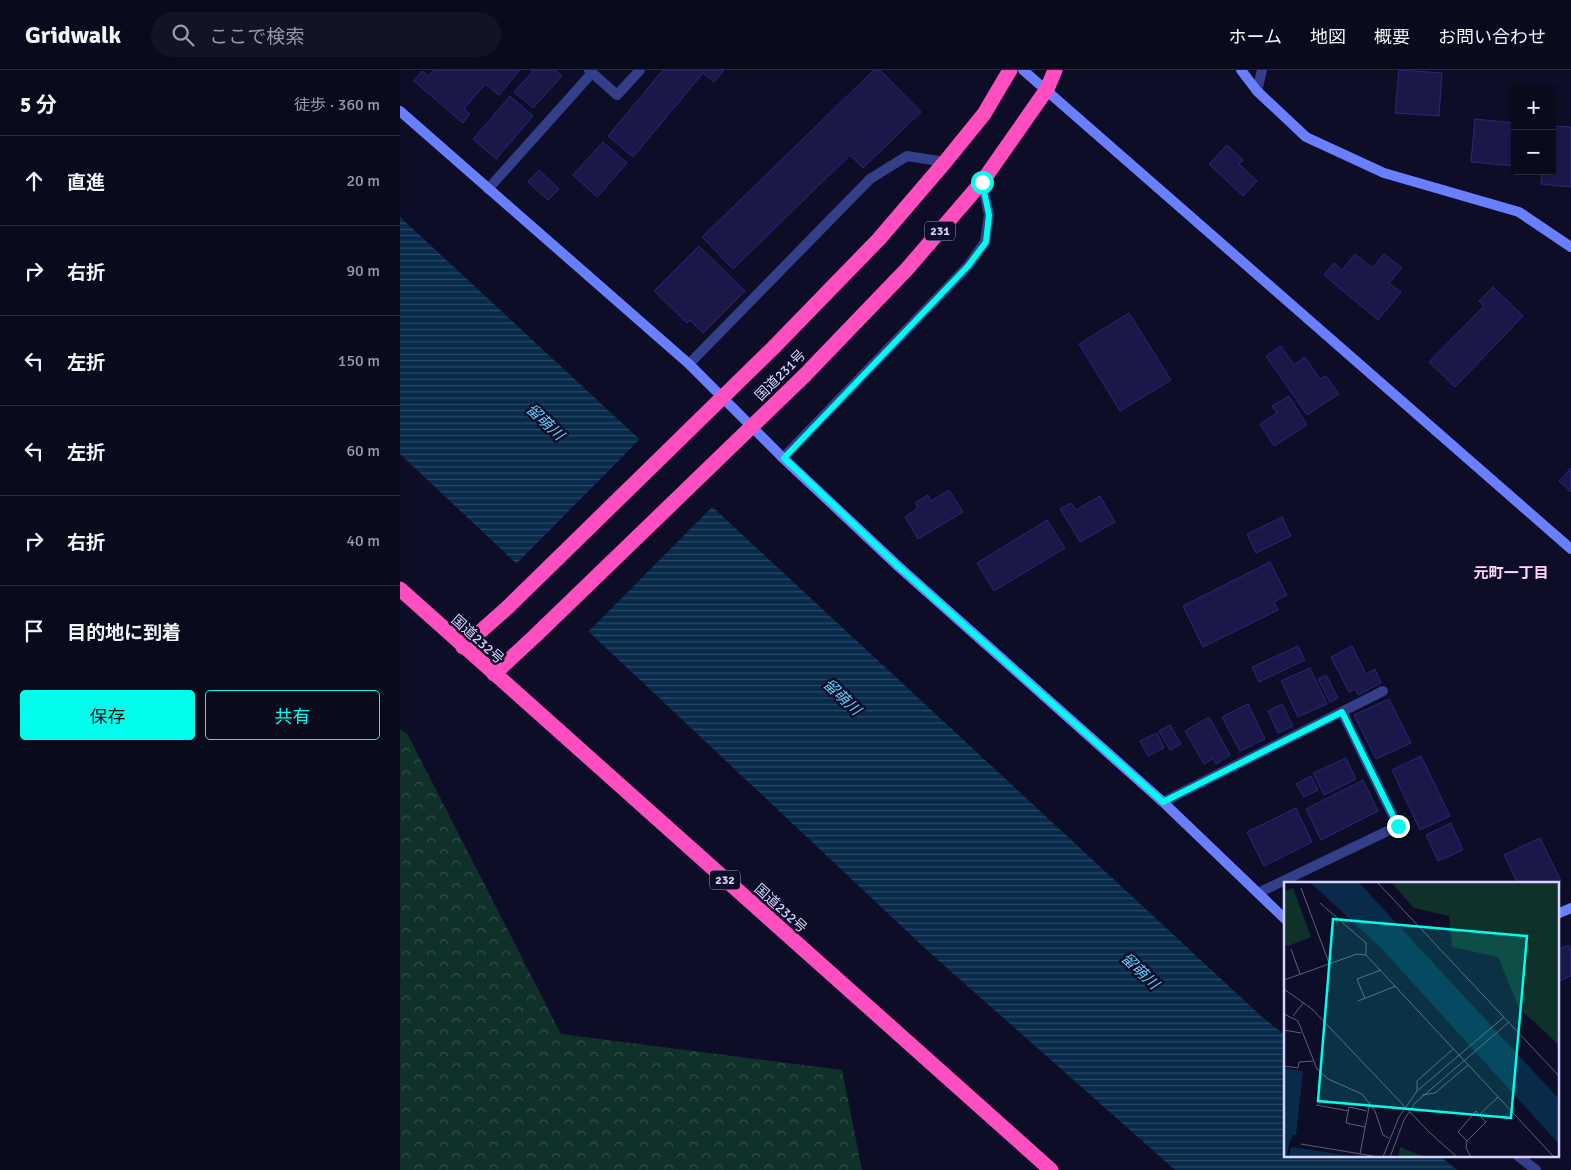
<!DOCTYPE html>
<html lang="ja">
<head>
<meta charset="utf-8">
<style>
  :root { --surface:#0a0a1d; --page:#131326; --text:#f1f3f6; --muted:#999aa4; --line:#2a2b3b; --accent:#00feed }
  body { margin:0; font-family:Signika,"Noto Sans JP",sans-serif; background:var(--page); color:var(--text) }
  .controls { position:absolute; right:15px; top:15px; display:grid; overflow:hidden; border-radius:5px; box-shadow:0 1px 4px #0004 }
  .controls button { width:45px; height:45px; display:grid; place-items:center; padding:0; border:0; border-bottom:1px solid var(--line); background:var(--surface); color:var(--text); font:25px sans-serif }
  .stop { position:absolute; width:15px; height:15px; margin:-11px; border:4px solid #00feed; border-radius:50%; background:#fff }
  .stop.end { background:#00feed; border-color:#fff; box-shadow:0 1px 5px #0008 }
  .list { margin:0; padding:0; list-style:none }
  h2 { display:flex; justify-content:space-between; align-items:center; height:65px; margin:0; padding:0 20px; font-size:21px }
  h2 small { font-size:16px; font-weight:400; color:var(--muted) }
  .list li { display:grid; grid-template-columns:32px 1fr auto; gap:15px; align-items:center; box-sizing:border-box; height:90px; padding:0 20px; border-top:1px solid var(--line) }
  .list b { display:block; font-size:19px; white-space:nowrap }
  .list em { font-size:16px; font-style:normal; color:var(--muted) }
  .actions { display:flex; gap:10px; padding:15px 20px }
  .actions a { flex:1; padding:11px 0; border:1px solid var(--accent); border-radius:5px; text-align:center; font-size:18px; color:var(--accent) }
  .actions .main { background:var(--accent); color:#111 }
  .icon { flex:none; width:28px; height:28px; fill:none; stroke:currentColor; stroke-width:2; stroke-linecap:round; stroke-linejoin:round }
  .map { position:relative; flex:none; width:1171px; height:1100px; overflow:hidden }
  header { display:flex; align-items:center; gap:30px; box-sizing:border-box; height:70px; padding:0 25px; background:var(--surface); border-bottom:1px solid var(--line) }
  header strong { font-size:24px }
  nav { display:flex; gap:28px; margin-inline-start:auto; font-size:18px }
  .search { width:350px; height:45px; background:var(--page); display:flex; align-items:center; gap:12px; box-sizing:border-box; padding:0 18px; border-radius:28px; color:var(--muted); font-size:19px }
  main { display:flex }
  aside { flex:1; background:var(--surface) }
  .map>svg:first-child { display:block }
  .forest { fill:url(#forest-crowns) }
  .water { fill:url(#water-rules) }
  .pier { fill:#0d0d27 }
  .building { fill:#191849; stroke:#2a2877 }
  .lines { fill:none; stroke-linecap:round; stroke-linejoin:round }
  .lane { stroke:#343f89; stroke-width:10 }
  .street { stroke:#343f89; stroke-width:10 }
  .secondary { stroke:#6a7fff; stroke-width:10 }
  .highway { stroke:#ff4ec0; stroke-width:15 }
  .highway-bridge { stroke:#ff4ec0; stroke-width:15 }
  .route { stroke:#00feed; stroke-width:6 }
  .labels { text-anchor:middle; stroke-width:5; stroke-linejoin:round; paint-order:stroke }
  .shield { fill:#0d0d27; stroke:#9899be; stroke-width:1 }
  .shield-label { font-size:12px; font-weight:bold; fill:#d3d5ff }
  .street-label { font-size:14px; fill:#d3d5ff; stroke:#0d0d27 }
  .water-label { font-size:15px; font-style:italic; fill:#61d0ff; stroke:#0d0d27 }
  .neighbourhood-label { font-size:15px; font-weight:bold; fill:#ffd5f7; stroke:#0d0d27 }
  .inset-road { fill:none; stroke:#5c5d7d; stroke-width:1 }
  .view { fill:#00feed; fill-opacity:0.15; stroke:#00feed; stroke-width:2.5 }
  .inset-edge { fill:none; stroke:#d3d5ff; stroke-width:2.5 }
</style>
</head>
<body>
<header>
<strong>Gridwalk</strong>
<div class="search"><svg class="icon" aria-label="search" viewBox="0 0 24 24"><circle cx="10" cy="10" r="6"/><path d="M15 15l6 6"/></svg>ここで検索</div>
<nav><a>ホーム</a><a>地図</a><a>概要</a><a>お問い合わせ</a></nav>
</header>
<main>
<aside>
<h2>5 分<small>徒歩 · 360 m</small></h2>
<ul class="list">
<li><svg class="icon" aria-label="ahead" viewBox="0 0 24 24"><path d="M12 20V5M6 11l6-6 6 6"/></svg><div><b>直進</b></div><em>20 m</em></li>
<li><svg class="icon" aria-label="right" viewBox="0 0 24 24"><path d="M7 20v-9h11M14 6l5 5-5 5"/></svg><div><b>右折</b></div><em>90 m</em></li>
<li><svg class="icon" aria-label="left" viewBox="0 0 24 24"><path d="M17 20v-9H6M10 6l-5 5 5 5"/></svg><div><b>左折</b></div><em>150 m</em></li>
<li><svg class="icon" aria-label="left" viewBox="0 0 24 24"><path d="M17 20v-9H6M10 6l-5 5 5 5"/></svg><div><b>左折</b></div><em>60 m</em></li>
<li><svg class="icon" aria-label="right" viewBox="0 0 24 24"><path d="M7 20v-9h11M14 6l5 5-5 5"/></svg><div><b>右折</b></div><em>40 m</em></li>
<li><svg class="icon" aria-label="arrive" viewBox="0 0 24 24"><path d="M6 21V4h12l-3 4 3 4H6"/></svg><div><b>目的地に到着</b></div></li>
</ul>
<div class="actions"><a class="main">保存</a><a>共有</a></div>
</aside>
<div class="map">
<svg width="1171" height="1100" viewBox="0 0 1171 1100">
  <defs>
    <pattern id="forest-crowns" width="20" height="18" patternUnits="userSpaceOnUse" patternTransform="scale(1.25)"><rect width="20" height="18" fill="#10312a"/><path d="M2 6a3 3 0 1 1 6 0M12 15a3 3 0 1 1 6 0" fill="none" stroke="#324e4a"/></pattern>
    <pattern id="water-rules" width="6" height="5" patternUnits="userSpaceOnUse" patternTransform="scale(1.25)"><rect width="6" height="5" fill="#082b4b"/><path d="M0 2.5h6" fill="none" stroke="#2b4966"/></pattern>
  </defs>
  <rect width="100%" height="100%" fill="#0d0d27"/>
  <polygon class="forest" points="0,659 8,665 161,964 442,1000 462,1100 0,1100"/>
  <polygon class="water" points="0,147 861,946 885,965 885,1086 1040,1086 1057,1100 775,1100 529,882 0,384"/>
  <polygon class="pier" points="241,368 314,435 187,563 115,495"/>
  <g class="building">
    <polygon points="34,0 120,0 99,25 85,14 64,39 70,44 63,53 14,11 22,1 29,6"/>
    <polygon points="131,0 155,0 162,6 133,38 114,22 133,1"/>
    <polygon points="263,0 324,0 314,12 303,3 233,87 208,66"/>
    <polygon points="474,0 480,0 521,42 463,98 450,85 333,199 302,167"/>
    <polygon points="999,0 1042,3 1039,46 995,43"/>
    <polygon points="110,26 133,46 96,89 73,69"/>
    <polygon points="1075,49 1115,53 1115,96 1071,92"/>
    <polygon points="1152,56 1171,57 1171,117 1141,114 1142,101 1152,101"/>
    <polygon points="203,72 227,93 197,127 173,105"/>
    <polygon points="827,75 843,90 839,94 857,111 843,126 809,94"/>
    <polygon points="139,100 159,119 148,130 128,112"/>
    <polygon points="299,176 345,221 303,263 290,250 287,253 254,221"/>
    <polygon points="955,184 972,198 984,184 1002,198 989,213 1001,222 978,250 924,205 934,193 942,200"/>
    <polygon points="1093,217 1123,246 1055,317 1029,292 1084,236 1079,231"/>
    <polygon points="729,243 771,310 720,341 679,274"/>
    <polygon points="881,276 894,295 905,287 920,309 926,306 939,324 907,345 866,286"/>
    <polygon points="889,326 907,355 874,376 860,354 877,343 872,336"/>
    <polygon points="1171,398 1171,422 1159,411"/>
    <polygon points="549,420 563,442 518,469 505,447 518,438 515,433 528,425 531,431"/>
    <polygon points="700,426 715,452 680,472 660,439 671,433 676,440"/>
    <polygon points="882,447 891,466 856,483 847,464"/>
    <polygon points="647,450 665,478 594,521 577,493"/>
    <polygon points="870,492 887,525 874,532 878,540 803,577 783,536"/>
    <polygon points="898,576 905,590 859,612 852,597"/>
    <polygon points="952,576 966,604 975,599 981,613 958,625 955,619 949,622 931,587"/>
    <polygon points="910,598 927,634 898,647 881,611"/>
    <polygon points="926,605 938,628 930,632 918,609"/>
    <polygon points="989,629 1011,673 976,689 954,645"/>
    <polygon points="848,634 865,669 840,681 822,647"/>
    <polygon points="882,634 893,656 878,663 868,641"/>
    <polygon points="809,647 830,685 816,694 813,689 804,694 785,661"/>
    <polygon points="770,655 781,674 770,680 759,661"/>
    <polygon points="757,663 764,678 748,686 740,671"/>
    <polygon points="1021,686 1050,746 1020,760 992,700"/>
    <polygon points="946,688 956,709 924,725 913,703"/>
    <polygon points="911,706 918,720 904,727 896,714"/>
    <polygon points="963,710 978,741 921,770 906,739"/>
    <polygon points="896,738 912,772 864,796 847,762"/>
    <polygon points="1051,753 1063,780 1038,791 1026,765"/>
    <polygon points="1140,768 1161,811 1156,814 1118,814 1104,785"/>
    <polygon points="1169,875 1171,880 1171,906 1157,912 1157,880"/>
  </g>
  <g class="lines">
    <g class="lane">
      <polyline points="189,0 217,25 240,0"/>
      <polyline points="857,21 862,0"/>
      <polyline points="88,119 192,3"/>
      <polyline points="858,823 998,756 942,642"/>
      <polyline points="1118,1086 1136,1100"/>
    </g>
    <g class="street">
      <polyline points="289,294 470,109 507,86 545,92"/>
      <polyline points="383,388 568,196 585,172 589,145 582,112"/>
      <polyline points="763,732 983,621"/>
    </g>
    <g class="secondary">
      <polyline points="623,0 1171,479"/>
      <polyline points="841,0 857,21 906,67 984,103 1119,142 1171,177"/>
      <polyline points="0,41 289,294 383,388 499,497 763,732 885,849"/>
      <polyline points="1157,844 1171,838"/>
    </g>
    <g class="highway">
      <polyline points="374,277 479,169 545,92 584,44 610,0"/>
      <polyline points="404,306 507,199 582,112 647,19 655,0"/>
      <polyline points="0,519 651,1100"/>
      <polyline points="63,577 108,537"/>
      <polyline points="94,604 136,565"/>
    </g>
    <g class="highway-bridge">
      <polyline points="108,537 374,277"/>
      <polyline points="136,565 404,306"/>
    </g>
  </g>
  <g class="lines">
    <polyline class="route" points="582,112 589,145 586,172 568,196 384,388 499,497 763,732 942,642 998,756"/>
  </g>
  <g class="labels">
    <g class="shield">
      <rect x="525" y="151.5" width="30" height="19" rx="4"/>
      <rect x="310" y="800.5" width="30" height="19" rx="4"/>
    </g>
    <g class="shield-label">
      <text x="540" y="165">231</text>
      <text x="325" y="814">232</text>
    </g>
    <g class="street-label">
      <text transform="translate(380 305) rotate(-45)" y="5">国道231号</text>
      <text transform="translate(78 569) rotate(42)" y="5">国道232号</text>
      <text transform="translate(381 838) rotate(42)" y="5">国道232号</text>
    </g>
    <g class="water-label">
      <text transform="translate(145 352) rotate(43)" y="5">留萌川</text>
      <text transform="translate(442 627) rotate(43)" y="5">留萌川</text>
      <text transform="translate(740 901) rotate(43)" y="5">留萌川</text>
    </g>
    <g class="neighbourhood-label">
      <text x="1111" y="508">元町一丁目</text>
    </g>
  </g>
  <g transform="translate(884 812)">
    <rect width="275" height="275" fill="#0d0d27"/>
    <path d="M9,6L27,55L4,64L0,62V9ZM116,265L141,275H114Z" fill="#10312a"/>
    <path d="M107,0H275V163L235,126L214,75L168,65L165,34L130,26Z" fill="#10312a"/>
    <path d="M26,0H74L79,5L275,217V262L98,67ZM0,186L19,189L12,253H9L5,262L3,275H0ZM7,265L67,274L5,275Z" fill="#082b4b"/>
    <path class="inset-road" d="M93,0L275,194M17,6L45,81M36,21L82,61V73M7,67L16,92M0,98L73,72L82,73L270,275M0,107L28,127L145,250L173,275M81,117L73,97L97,88M74,119L112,104M0,132L14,139L33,187L44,197L78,212L91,229L99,253L105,256M9,134L20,120M0,148L17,151M0,184L14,186L15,180L29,179M133,209V199L169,167M138,213L151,211L184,183M32,223L65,229M195,233L192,229L174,250L183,259L202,240L195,233L214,215M81,245L62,241L65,225L83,229M183,259L182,266L187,275M17,262L95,275M76,272L86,220M99,275L115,235L133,209L220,135M106,275L120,238L131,221L225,140"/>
    <path class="view" d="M49,37L243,54L227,236L34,219Z"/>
    <rect width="275" height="275" class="inset-edge"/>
  </g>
</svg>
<div class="controls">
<button>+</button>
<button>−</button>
</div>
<div class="stop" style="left:582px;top:112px"></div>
<div class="stop end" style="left:998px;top:756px"></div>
</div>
</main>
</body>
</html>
